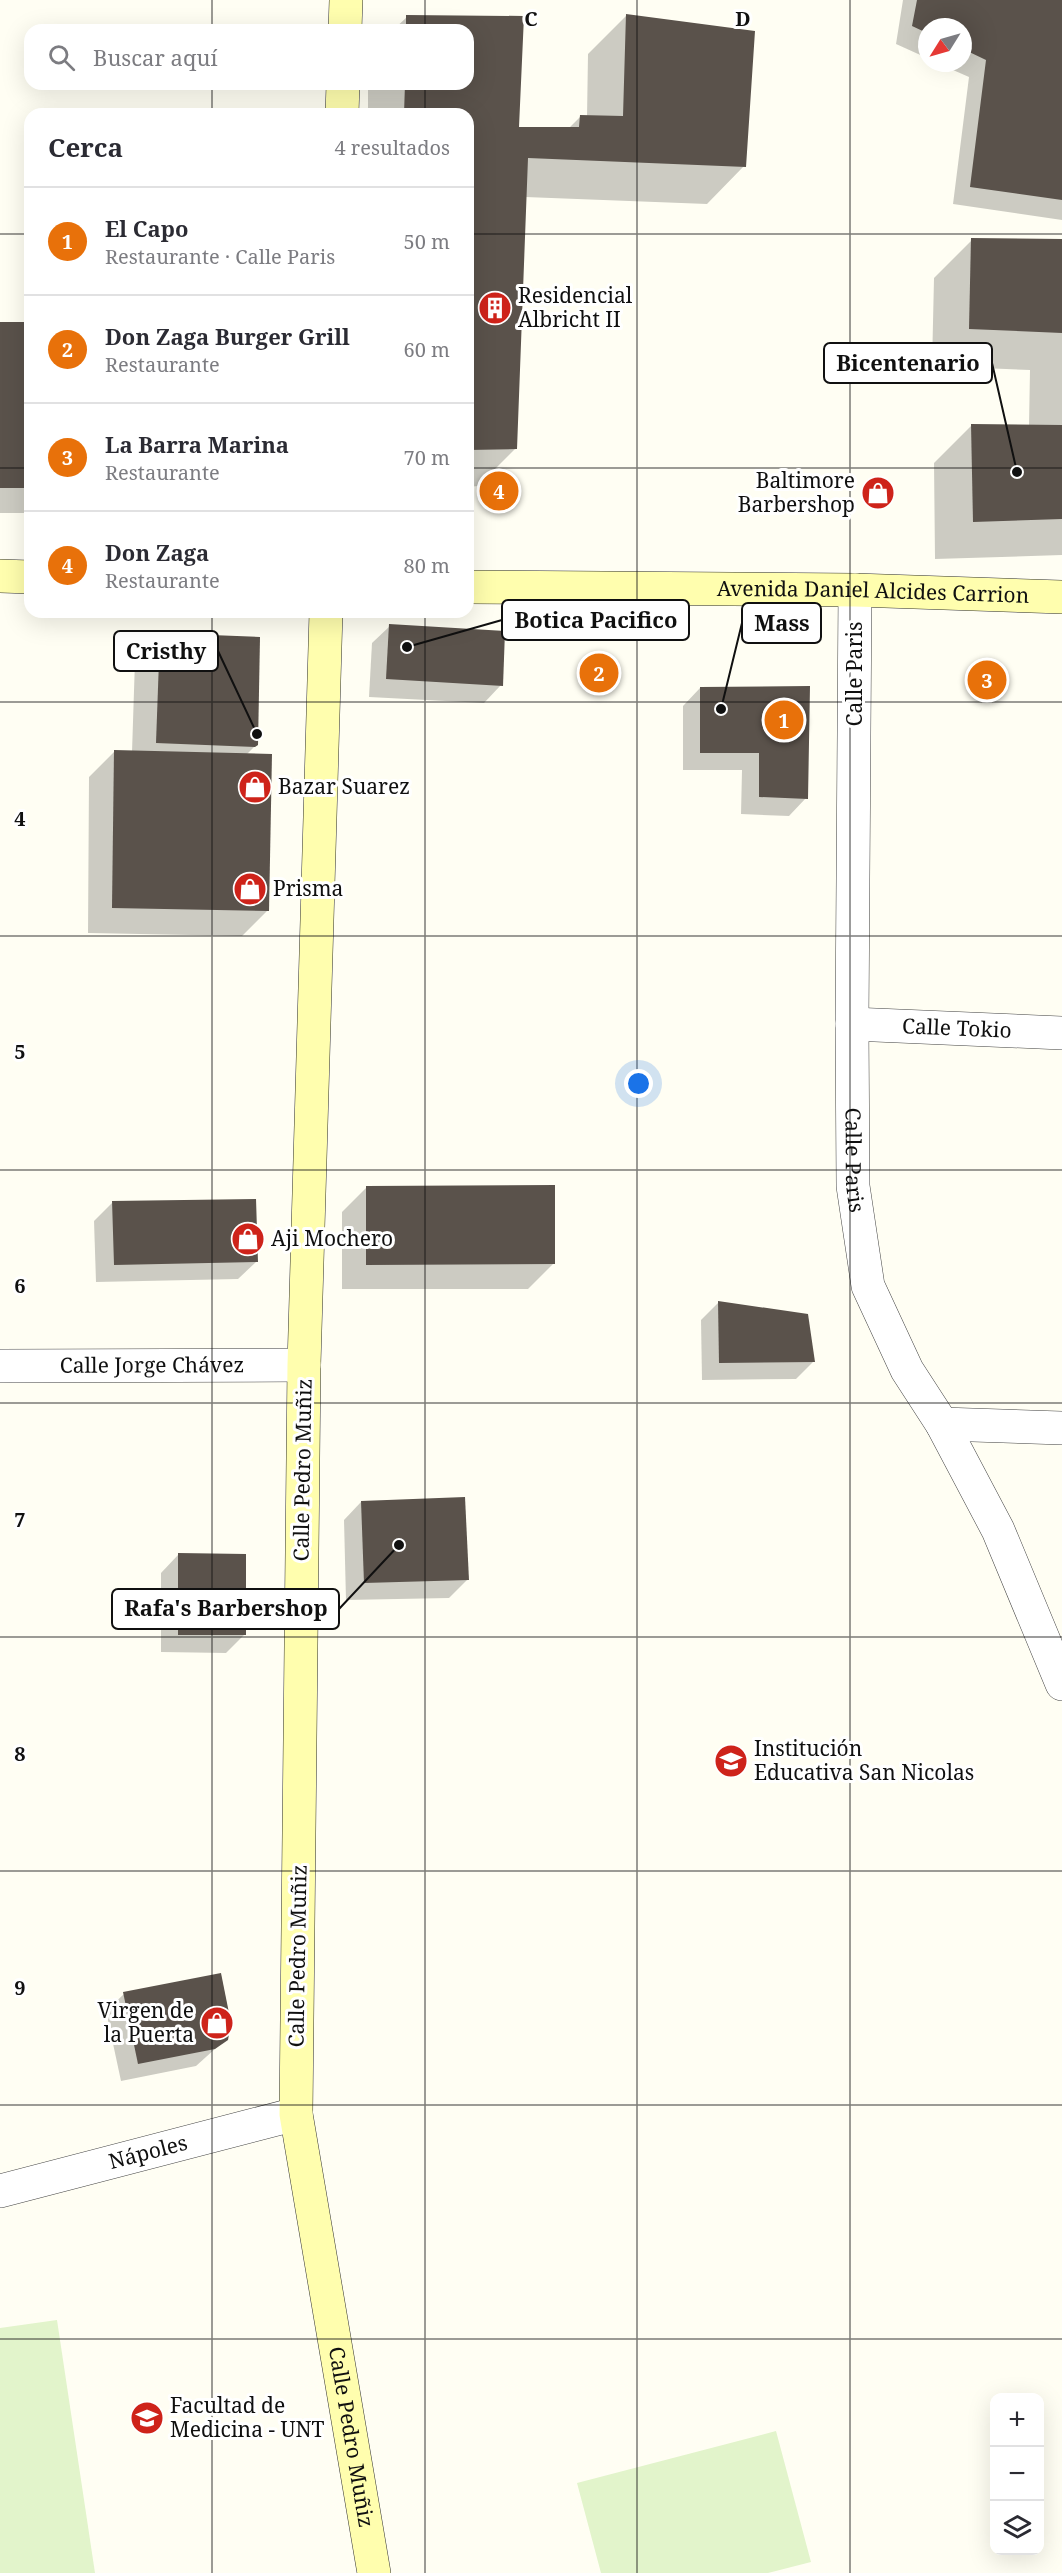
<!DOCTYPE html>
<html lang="es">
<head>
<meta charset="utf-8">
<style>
  :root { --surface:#fff; --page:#f7f7f7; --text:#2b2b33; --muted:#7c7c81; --line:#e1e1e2; --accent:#b45309 }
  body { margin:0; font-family:"Noto Serif",serif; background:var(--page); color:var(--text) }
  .controls { position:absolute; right:18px; bottom:18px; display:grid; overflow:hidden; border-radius:12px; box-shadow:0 6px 24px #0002 }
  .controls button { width:54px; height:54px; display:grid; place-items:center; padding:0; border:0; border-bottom:2px solid var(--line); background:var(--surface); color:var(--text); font:30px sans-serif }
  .compass { position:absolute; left:918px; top:18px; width:54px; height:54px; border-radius:50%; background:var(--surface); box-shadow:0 6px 24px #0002; rotate:233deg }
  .you { position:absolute; left:639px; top:1084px; width:21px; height:21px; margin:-15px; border:4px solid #fff; border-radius:50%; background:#1a73e8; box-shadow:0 0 0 9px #1a73e833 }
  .badge { display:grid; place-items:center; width:39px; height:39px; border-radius:50%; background:var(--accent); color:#fff; font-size:20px; font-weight:700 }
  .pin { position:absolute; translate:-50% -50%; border:3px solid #fff; box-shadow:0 2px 6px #0006 }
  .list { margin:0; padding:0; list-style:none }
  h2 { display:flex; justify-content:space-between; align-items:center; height:78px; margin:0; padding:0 24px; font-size:26px }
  h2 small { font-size:20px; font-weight:400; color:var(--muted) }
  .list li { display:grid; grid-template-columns:39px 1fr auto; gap:18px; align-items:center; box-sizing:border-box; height:108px; padding:0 24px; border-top:2px solid var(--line) }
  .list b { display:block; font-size:22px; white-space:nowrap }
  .list p { margin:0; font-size:20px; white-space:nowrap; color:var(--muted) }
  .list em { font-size:20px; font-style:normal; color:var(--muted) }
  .icon { flex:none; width:33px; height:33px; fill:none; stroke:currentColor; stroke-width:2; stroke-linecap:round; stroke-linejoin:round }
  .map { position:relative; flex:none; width:1062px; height:2573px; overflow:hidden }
  .search { position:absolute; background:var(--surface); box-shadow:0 6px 24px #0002; left:24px; top:24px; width:450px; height:66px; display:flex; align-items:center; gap:15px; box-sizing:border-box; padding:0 21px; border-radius:18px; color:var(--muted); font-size:22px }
  .panel { position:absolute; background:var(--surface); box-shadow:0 6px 24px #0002; left:24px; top:108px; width:450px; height:510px; border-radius:18px }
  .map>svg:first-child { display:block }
  .pitch { fill:#e2f4cb }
  .shadow { fill:#0003 }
  .building { fill:#5a524b }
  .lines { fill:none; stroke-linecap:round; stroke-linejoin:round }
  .street-casing { stroke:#434343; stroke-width:34 }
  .secondary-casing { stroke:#323232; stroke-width:34 }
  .street { stroke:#fff; stroke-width:33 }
  .secondary { stroke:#fffeae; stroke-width:33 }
  .grid { fill:none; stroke:#101010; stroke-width:1.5; stroke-opacity:0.55 }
  .labels { text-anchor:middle; stroke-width:6; stroke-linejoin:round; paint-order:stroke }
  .poi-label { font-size:21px; fill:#101010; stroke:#fff; text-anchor:start }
  .street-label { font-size:21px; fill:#101010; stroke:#fff }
  .grid-label { font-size:20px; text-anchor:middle; font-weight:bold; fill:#101010; stroke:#fff; stroke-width:6; stroke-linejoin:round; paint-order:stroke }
  .leader { fill:none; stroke:#101010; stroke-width:2 }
  .callout-dot { fill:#101010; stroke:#fff; stroke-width:2 }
  .callout { fill:#fff; stroke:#101010; stroke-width:2 }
  .callout-label { font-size:22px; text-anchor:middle; font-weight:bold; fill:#101010 }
</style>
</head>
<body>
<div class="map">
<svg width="1062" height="2573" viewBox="0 0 1062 2573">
  <rect width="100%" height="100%" fill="#fffef3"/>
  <g class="pitch">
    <polygon points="57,2320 95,2573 0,2573 0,2328"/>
    <polygon points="776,2431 811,2562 768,2573 601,2573 577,2483"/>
  </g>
  <g class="shadow">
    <polygon points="903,0 1062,0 1062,220 953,204 969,77 937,63 963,63 963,27 927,27 927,58 896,44"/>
    <polygon points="626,16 744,166 707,204 525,197 516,448 478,486 468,487 468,114 368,114 368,84 468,84 468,30 393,30 407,17 523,18 517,129 569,128 581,116 587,117 588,54"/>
    <polygon points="972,240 1062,240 1062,555 935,559 934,463 972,425 1029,426 1030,370 932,366 934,278"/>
    <rect x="0" y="324" width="30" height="189"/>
    <polygon points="390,626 501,685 484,703 369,697 372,643"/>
    <polygon points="161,634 256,745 246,755 267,911 242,936 88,933 89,777 114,752 132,752 135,660"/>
    <polygon points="700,688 806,798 789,816 741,814 742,770 683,770 683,706"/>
    <polygon points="367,1187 553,1264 528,1289 342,1289 342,1212"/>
    <polygon points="112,1203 256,1262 238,1279 96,1282 94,1221"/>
    <polygon points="719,1302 814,1361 796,1379 702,1380 701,1320"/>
    <polygon points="361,1502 467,1580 449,1598 346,1600 344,1520"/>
    <polygon points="178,1555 244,1635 226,1653 161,1652 161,1573"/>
    <polygon points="124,1994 226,2039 196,2066 121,2081 106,2011"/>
  </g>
  <g class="building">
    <polygon points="917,0 1062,0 1062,200 970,187 986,60 963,49 963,27 927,27 927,33 912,26"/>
    <polygon points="626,14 755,31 746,167 528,158 517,449 468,450 468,114 404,114 405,84 468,84 468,30 406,30 406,15 524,16 519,127 579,127 580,115 623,116"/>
    <polygon points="971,238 1062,239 1062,333 969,329"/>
    <rect x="0" y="322" width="30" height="166"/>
    <polygon points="971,424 1062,425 1062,519 973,522"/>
    <polygon points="389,624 505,631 503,686 386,679"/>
    <polygon points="160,633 260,637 258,745 255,747 156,743"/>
    <polygon points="810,686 808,799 759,797 759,753 700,753 700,687"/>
    <polygon points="114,750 272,754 269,911 112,908"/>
    <polygon points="555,1185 555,1264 366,1265 366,1186"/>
    <polygon points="256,1199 258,1262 114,1265 112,1201"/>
    <polygon points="718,1301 808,1314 815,1362 719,1363"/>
    <polygon points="465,1497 469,1580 364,1583 361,1501"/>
    <polygon points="178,1553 246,1554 246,1635 178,1635"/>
    <polygon points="221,1973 231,2023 228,2040 215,2049 138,2064 123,1992"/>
  </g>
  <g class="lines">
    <g class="street-casing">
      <g id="street">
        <path id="s1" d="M855,590L852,1024L853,1186L868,1286L907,1370L942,1424L998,1530L1062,1684"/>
        <path id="s2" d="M852,1024L1062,1033"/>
        <path id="s3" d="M0,1366L304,1365"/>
        <polyline points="942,1424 1062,1428"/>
        <path id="s4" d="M0,2191L296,2114"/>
      </g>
    </g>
    <g class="secondary-casing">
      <g id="secondary">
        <polyline points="345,30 346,0"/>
        <polyline points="342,114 343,84"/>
        <polyline points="0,576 30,577"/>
        <path id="s5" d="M468,587L855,590L1062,597"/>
        <path id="s6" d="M326,612L304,1365L296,2114L374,2573"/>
      </g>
    </g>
    <use href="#street" class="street"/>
    <use href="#secondary" class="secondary"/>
  </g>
  <path class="grid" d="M212,0V30M425,0V30M637,0V2573M850,0V2573M212,84V114M425,84V114M0,234H30M468,234H1062M0,468H30M468,468H1062M212,612V2573M425,612V2573M0,702H1062M0,936H1062M0,1170H1062M0,1403H1062M0,1637H1062M0,1871H1062M0,2105H1062M0,2339H1062"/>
  <defs>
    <g id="building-disc" transform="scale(1.725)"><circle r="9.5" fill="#ce231a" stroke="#fff"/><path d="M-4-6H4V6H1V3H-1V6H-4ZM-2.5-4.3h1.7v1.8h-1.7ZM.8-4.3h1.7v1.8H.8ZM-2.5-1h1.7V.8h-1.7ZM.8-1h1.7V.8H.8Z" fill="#fff"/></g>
    <g id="shop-disc" transform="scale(1.725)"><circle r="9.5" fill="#ce231a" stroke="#fff"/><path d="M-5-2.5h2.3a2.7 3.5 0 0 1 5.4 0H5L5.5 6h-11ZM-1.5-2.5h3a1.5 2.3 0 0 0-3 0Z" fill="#fff"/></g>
    <g id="school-disc" transform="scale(1.725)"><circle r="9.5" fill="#ce231a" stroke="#fff"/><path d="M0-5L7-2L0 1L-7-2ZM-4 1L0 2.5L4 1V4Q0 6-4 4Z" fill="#fff"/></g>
    <g id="university-disc" transform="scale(1.725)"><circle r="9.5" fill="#ce231a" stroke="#fff"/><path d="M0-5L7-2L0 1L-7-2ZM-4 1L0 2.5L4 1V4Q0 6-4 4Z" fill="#fff"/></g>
  </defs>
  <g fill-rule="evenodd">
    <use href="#building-disc" x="495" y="308"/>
    <use href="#shop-disc" x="878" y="493"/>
    <use href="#shop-disc" x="255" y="787"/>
    <use href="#shop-disc" x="250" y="889"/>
    <use href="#shop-disc" x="248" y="1239"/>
    <use href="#school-disc" x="731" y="1761"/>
    <use href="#shop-disc" x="217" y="2023"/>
    <use href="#university-disc" x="147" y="2418"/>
  </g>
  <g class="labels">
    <g class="poi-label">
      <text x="518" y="303">Residencial<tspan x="518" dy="24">Albricht II</tspan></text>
      <text x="855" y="488" text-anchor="end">Baltimore<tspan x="855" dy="24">Barbershop</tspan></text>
      <text x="278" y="794">Bazar Suarez</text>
      <text x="273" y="896">Prisma</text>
      <text x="271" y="1246">Aji Mochero</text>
      <text x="754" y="1756">Institución<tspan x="754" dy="24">Educativa San Nicolas</tspan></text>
      <text x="194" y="2018" text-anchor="end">Virgen de<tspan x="194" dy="24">la Puerta</tspan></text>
      <text x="170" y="2413">Facultad de<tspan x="170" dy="24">Medicina - UNT</tspan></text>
    </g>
    <g class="street-label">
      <text dy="7" stroke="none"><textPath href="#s5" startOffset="405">Avenida Daniel Alcides Carrion</textPath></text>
      <text transform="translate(855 674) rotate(-90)" y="7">Calle Paris</text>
      <text dy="7" stroke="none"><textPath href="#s2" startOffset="105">Calle Tokio</textPath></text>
      <text dy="7" stroke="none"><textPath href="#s1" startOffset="570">Calle Paris</textPath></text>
      <text dy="7" stroke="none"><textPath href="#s3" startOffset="152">Calle Jorge Chávez</textPath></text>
      <text transform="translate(303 1470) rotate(-89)" y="7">Calle Pedro Muñiz</text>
      <text transform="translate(298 1956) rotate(-89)" y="7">Calle Pedro Muñiz</text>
      <text dy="7" stroke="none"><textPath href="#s4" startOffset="153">Nápoles</textPath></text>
      <text dy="7" stroke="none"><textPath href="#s6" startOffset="1830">Calle Pedro Muñiz</textPath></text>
    </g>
  </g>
  <g class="grid-label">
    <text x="531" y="26">C</text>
    <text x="743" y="26">D</text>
    <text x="20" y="826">4</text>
    <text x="20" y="1059">5</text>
    <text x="20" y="1293">6</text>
    <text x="20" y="1527">7</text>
    <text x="20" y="1761">8</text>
    <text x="20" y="1995">9</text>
  </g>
  <path class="leader" d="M1017 472L992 363M407 647L502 620M721 709L742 623M257 734L218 651M399 1545L339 1609"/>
  <g class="callout-dot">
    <circle cx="1017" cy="472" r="6"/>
    <circle cx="407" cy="647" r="6"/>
    <circle cx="721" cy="709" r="6"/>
    <circle cx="257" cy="734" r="6"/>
    <circle cx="399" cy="1545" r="6"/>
  </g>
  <g class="callout">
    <rect x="824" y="343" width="168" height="40" rx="6"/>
    <rect x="502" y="600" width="187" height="40" rx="6"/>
    <rect x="742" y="603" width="79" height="40" rx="6"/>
    <rect x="114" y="631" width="104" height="40" rx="6"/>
    <rect x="112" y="1589" width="227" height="40" rx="6"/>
  </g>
  <g class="callout-label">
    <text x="908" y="371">Bicentenario</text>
    <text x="596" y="628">Botica Pacifico</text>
    <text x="782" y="631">Mass</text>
    <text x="166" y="659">Cristhy</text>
    <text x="226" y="1616">Rafa's Barbershop</text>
  </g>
</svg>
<div class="controls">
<button>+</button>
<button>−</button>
<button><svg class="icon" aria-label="layers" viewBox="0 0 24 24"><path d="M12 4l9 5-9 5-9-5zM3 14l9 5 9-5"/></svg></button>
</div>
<svg class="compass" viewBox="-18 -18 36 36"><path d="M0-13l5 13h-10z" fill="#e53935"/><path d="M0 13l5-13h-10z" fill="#7c7c81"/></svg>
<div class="you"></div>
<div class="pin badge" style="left:784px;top:720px;background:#e8710a">1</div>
<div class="pin badge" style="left:599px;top:673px;background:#e8710a">2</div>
<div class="pin badge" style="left:987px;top:680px;background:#e8710a">3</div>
<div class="pin badge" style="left:499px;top:491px;background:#e8710a">4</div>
<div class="search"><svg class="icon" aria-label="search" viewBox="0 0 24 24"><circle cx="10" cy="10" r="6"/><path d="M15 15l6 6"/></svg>Buscar aquí</div>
<section class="panel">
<h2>Cerca<small>4 resultados</small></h2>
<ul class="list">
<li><span class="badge" style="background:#e8710a">1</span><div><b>El Capo</b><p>Restaurante · Calle Paris</p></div><em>50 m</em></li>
<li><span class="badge" style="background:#e8710a">2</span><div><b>Don Zaga Burger Grill</b><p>Restaurante</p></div><em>60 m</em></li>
<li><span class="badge" style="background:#e8710a">3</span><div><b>La Barra Marina</b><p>Restaurante</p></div><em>70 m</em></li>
<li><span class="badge" style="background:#e8710a">4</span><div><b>Don Zaga</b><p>Restaurante</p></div><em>80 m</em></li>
</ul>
</section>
</div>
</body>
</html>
